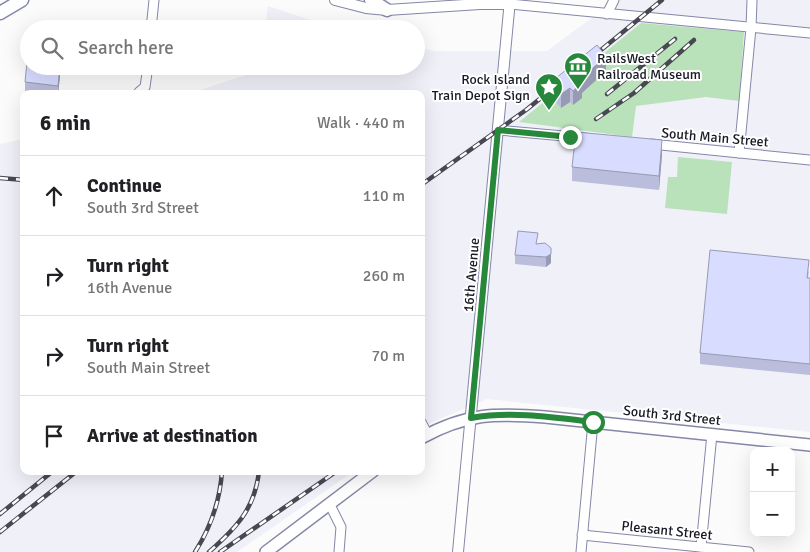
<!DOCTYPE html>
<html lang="en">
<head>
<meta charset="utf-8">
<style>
  :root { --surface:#fff; --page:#f2f2f2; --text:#202124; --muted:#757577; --line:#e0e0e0 }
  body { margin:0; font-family:Signika,sans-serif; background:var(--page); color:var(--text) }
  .controls { position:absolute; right:15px; bottom:15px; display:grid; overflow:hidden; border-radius:10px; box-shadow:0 5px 20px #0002 }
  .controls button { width:45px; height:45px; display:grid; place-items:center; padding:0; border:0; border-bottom:1px solid var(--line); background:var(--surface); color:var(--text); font:25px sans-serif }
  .stop { position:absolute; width:15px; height:15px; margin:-11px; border:4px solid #27873a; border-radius:50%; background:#fff }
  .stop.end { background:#27873a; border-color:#fff; box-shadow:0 1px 5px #0008 }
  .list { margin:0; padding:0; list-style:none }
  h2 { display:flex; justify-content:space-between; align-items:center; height:65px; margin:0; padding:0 20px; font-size:21px }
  h2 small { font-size:16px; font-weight:400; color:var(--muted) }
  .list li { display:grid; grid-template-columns:32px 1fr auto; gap:15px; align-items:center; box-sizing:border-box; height:80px; padding:0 20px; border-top:1px solid var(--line) }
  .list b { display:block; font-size:19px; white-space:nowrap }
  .list p { margin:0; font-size:16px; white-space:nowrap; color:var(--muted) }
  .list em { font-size:16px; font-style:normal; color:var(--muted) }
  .icon { flex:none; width:28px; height:28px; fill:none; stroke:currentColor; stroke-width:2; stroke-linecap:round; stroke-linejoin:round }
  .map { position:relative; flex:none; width:810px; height:552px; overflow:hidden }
  .search { position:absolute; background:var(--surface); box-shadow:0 5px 20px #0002; left:20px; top:20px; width:405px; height:55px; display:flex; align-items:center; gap:12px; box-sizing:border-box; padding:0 18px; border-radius:28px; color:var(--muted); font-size:19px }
  .panel { position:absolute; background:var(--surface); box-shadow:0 5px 20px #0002; left:20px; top:90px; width:405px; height:385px; border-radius:10px }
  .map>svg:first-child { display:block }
  .built { fill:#eff0f8 }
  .green { fill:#b9e2bb }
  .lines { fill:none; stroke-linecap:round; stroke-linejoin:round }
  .minor-casing { stroke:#8487a7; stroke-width:11 }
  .tertiary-casing { stroke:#8487a7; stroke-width:12 }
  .secondary-casing { stroke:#8487a7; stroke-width:14 }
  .primary-casing { stroke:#8487a7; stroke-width:15 }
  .minor { stroke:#fff; stroke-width:9 }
  .tertiary { stroke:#fff; stroke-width:10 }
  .secondary { stroke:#fff; stroke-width:11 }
  .primary { stroke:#fff; stroke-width:12 }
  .rail-casing { stroke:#474851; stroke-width:4.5 }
  .rail { stroke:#fff; stroke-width:2.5; stroke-dasharray:8; stroke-linecap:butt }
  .wall { fill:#babddb }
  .shaded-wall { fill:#979ab2 }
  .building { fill:#d8dcff; stroke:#979ab2 }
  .route { stroke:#27873a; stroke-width:6 }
  .labels { text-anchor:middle; stroke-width:4; stroke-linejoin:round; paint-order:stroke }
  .poi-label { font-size:14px; fill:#171824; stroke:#fff; text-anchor:start }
  .street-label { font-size:14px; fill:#171824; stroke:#fff }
</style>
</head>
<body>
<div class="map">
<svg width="810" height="552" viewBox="0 0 810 552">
  <rect width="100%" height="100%" fill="#fbfbfb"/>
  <g class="built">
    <polygon points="616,0 810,0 810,432 487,399 421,427 421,94 188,94 258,71 258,66 416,66 416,47 434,51 547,51"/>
    <polygon points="268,6 338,29 265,29"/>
    <polygon points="24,139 24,471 354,471 237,552 0,552 0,144"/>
  </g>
  <g class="green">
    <polygon points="641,23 744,32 739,101 706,97 636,106 632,137 519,122"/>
    <polygon points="678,157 732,162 727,214 665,208 668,177 677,177"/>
  </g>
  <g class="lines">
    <g class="minor-casing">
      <g id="minor">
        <polyline points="510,4 810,33"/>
        <polyline points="607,14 614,0"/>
        <polyline points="151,29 154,0"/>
        <polyline points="139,92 145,87 148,66"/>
        <polyline points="498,130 586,138"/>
        <polyline points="651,144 810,160"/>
        <polyline points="739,153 751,28 752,0"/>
        <polyline points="421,422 428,435"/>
        <polyline points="330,505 341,527 339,552"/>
        <polyline points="582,535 749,552"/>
        <polyline points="701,547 712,434"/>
        <polyline points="581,552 593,422"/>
      </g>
    </g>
    <g class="tertiary-casing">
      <g id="tertiary">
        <polyline points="335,0 366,8 387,10 480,4 510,4"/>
        <polyline points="458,552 510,0"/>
      </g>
    </g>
    <g class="secondary-casing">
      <g id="secondary">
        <path d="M421,438C467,413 495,413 545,417L810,445"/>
        <polyline points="266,552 373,471"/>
      </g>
    </g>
    <g class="primary-casing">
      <g id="primary">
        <polyline points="371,0 387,10"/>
        <polyline points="0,13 22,0"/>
      </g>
    </g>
    <use href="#minor" class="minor"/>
    <use href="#tertiary" class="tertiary"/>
    <use href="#secondary" class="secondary"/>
    <use href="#primary" class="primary"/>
    <g class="rail-casing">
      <g id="rail">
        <polyline points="590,59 662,0"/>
        <polyline points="607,94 675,39"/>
        <polyline points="596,119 634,93 694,40"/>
        <polyline points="0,178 24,180"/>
        <polyline points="421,185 526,110 562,81"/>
        <polyline points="0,514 53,471"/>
        <polyline points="0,532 77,471"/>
        <path d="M195,552C211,527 220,501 222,471"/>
        <path d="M209,552C236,528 255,509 259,471"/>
        <polyline points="220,552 337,471"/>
      </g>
    </g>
    <use href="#rail" class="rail"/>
  </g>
  <g class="wall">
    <polygon points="606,71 582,93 582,98 573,105 570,102 561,108 551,96 551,82"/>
    <polygon points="60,76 58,94 25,93 25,82"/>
    <polygon points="662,155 659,190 572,181 572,167"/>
    <polygon points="538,244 551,258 551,263 546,267 515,264 515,255"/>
    <polygon points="809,271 808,278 810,278 810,375 700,364 700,353"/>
  </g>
  <g class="shaded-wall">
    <polygon points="606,56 606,71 582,93 582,98 573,105 573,91 580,80"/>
    <polygon points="60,66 60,76 58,94 58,86"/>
    <polygon points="570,88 570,102 561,108 561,94"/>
    <polygon points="662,140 662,155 659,190 659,176"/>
    <polygon points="551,248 551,263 546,267 546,257"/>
  </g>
  <g class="building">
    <polygon points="597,45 606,56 580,80 582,83 573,91 570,88 561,94 551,82"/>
    <polygon points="27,62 29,62 29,66 60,66 58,86 25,82"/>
    <polygon points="576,132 662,140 659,176 572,167"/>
    <polygon points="518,231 538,233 536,244 545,243 551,248 551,254 546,257 515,255"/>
    <polygon points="710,250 809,260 807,278 810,278 810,364 700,353"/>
  </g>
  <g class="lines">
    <path class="route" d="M570,137L498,130L471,418C511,411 552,417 593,422"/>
  </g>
  <defs>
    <g id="museum-pin" transform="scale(1.4375)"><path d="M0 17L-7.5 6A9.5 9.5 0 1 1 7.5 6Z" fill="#27873a" stroke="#fff"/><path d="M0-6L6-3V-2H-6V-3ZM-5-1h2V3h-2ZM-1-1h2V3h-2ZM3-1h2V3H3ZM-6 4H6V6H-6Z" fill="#fff"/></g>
    <g id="sight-pin" transform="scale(1.4375)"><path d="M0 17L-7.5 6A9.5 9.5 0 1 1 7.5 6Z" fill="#27873a" stroke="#fff"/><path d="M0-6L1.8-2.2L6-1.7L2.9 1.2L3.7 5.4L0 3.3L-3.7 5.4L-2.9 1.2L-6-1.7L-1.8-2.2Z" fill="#fff"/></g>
  </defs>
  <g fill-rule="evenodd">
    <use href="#museum-pin" x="578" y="66"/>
    <use href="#sight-pin" x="549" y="87"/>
  </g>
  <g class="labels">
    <g class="poi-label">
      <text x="597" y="63">RailsWest<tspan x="597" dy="16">Railroad Museum</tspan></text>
      <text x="530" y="84" text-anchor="end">Rock Island<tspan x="530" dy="16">Train Depot Sign</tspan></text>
    </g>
    <g class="street-label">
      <text transform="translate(715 137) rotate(5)" y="5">South Main Street</text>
      <text transform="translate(471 275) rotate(-85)" y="5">16th Avenue</text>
      <text transform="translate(672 415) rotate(6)" y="5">South 3rd Street</text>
      <text transform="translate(667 530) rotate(6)" y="5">Pleasant Street</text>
    </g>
  </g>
</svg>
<div class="controls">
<button>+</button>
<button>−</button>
</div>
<div class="stop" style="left:593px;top:422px"></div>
<div class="stop end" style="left:570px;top:137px"></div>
<div class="search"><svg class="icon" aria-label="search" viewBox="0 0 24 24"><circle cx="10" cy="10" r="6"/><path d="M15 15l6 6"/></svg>Search here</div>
<section class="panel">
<h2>6 min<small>Walk · 440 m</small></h2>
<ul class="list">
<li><svg class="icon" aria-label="ahead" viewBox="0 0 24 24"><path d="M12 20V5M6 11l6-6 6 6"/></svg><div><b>Continue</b><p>South 3rd Street</p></div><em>110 m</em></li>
<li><svg class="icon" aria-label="right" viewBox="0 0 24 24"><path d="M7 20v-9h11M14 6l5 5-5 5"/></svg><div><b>Turn right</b><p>16th Avenue</p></div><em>260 m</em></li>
<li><svg class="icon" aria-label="right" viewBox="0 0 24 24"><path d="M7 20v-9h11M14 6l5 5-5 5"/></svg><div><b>Turn right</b><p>South Main Street</p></div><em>70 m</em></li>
<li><svg class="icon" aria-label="arrive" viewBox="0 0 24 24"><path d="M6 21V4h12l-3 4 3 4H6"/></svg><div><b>Arrive at destination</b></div></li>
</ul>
</section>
</div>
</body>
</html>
